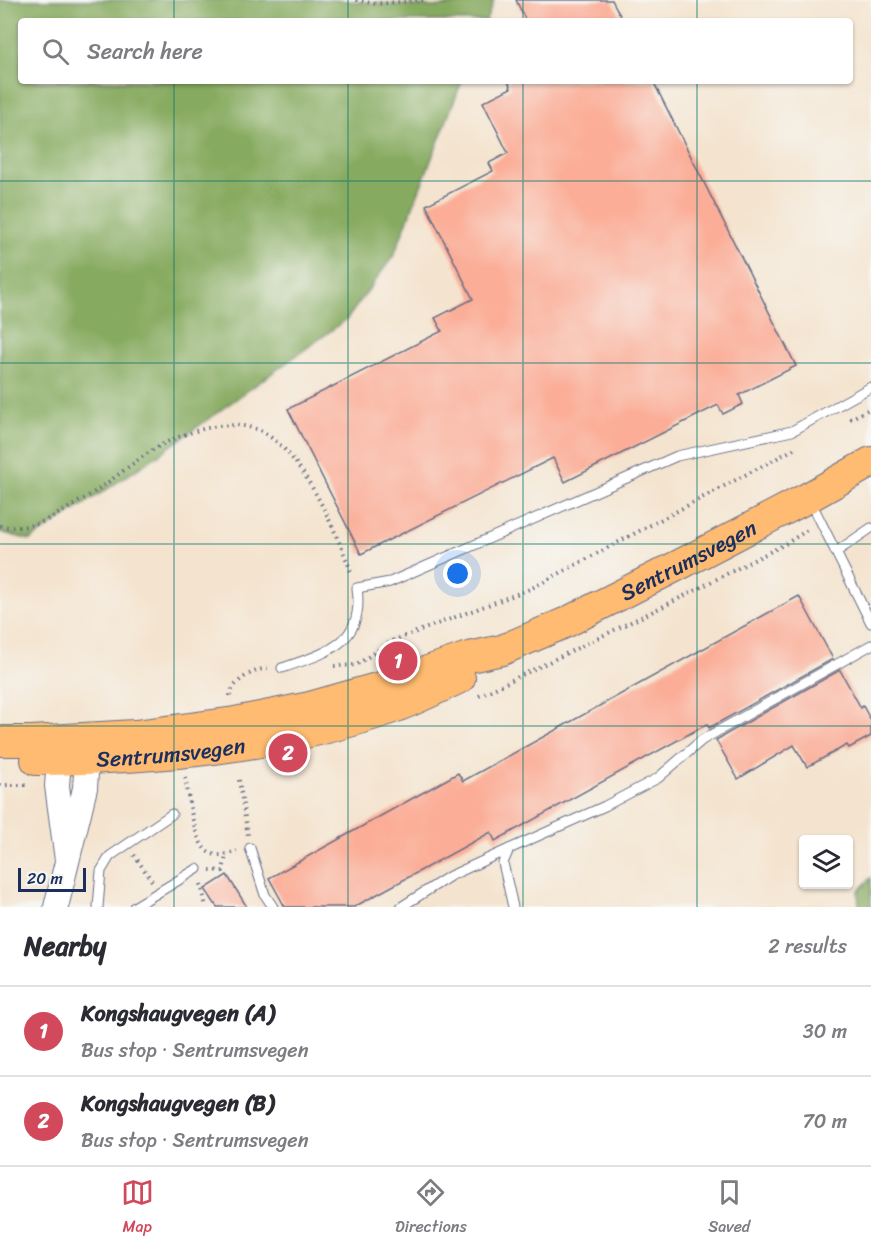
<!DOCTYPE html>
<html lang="en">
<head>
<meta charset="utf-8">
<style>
  :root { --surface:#fff; --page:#f2f2f3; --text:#2b2b33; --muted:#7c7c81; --line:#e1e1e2; --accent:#d1495b }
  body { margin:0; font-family:Sriracha,sans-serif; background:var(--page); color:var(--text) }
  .controls { position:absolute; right:18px; bottom:18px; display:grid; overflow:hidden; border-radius:6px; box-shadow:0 2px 4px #0004 }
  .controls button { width:54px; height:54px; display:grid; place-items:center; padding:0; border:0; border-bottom:2px solid var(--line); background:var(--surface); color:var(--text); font:30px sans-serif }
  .scale { position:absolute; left:18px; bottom:15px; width:68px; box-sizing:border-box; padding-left:6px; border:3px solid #1b2f5e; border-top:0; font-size:16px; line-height:21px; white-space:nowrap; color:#1b2f5e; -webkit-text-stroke:4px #f6f6f2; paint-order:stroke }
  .you { position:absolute; left:458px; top:574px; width:21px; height:21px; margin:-15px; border:4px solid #fff; border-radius:50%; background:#1a73e8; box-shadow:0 0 0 9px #1a73e833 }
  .badge { display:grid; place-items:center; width:39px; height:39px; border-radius:50%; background:var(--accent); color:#fff; font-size:20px; font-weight:700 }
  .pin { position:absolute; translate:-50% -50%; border:3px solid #fff; box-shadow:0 2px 6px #0006 }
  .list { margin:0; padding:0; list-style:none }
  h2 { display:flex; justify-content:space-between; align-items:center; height:78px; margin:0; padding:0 24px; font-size:26px }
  h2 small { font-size:20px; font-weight:400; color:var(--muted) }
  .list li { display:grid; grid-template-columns:39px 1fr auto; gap:18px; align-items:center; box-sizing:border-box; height:90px; padding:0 24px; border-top:2px solid var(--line) }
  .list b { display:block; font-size:22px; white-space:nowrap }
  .list p { margin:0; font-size:20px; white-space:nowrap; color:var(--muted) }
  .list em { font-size:20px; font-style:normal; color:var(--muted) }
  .icon { flex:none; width:33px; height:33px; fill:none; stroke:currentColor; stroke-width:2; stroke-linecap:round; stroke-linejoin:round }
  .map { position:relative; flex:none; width:871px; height:907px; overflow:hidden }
  .search { position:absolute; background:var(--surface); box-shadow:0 2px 4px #0004; left:18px; right:18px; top:18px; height:66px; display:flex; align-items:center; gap:15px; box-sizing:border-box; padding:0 21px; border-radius:6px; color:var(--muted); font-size:22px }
  .sheet { height:258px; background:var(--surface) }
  nav { display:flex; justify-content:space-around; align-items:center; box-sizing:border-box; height:84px; border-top:2px solid var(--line); background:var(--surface); font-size:16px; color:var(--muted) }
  nav a { display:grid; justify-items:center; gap:3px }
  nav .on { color:var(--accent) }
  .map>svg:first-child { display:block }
  .forest { fill:#86aa5e; stroke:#506c5e; stroke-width:1.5 }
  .building { fill:#fbad97 }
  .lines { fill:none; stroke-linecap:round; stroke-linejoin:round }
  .service-casing { stroke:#676e86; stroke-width:11 }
  .tertiary-casing { stroke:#676e86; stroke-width:26 }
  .primary-casing { stroke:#676e86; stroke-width:32 }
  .path { stroke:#676e86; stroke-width:4; stroke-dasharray:1.5 4.5; stroke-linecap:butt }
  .service { stroke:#fff; stroke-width:9 }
  .tertiary { stroke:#fff; stroke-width:24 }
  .primary { stroke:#ffbb71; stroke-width:30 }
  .grid { fill:none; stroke:#0f766e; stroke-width:1.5; stroke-opacity:0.55 }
  .labels { text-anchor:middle; stroke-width:6; stroke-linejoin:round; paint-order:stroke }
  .street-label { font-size:22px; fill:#1b2f5e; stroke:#f6f6f2 }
</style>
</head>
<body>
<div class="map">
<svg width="871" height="907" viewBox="0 0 871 907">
  <rect width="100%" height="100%" fill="#f6f6f2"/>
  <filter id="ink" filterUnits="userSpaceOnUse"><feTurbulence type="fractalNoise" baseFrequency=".0167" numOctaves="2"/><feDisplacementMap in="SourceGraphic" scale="12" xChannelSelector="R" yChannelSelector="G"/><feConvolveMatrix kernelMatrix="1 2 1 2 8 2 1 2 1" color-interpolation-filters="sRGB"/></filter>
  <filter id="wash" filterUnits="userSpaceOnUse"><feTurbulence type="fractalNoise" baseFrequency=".008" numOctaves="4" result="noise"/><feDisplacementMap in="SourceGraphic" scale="24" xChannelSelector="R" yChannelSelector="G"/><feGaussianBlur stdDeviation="1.35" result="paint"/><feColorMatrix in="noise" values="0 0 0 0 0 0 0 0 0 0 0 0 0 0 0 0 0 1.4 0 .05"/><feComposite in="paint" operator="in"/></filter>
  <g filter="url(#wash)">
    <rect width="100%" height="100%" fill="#f4e4cf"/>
    <g class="forest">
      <polygon points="0,0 334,0 436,7 494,0 486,21 21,21 21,81 462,81 394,255 347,319 157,456 30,540 0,532"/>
      <polygon points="871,878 871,907 859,907 858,891"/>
    </g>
    <g id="blocks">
      <g class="building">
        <polygon points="516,0 612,0 623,21 526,21"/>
        <polygon points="508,81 653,81 796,366 739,395 743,404 723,414 718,405 565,482 553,458 361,554 288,409 442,331 435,318 473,299 426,205 493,171 489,163 508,153 483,102 511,88"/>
        <polygon points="799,596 833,659 709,728 707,724 495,841 491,832 354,907 285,907 269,878 458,773 463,781"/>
        <polygon points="840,670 861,708 863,706 871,721 871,736 849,748 847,745 807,767 794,745 738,779 716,740"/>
        <polygon points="227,875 247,907 217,907 205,889"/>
      </g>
    </g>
  </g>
  <g filter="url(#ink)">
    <use href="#blocks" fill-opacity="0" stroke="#676e86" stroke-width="1.5"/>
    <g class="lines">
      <g class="service-casing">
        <g id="service">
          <polyline points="811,502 871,623"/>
          <polyline points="836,552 871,528"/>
          <path d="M282,668C326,653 365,644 357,588L390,582L677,456L792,431L871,387"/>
          <polyline points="250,848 265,895 273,907"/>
          <polyline points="98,907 101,871 110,856 172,814"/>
          <polyline points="134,907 197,869"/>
          <polyline points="401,907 450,876 509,849"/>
          <polyline points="513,907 503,863 509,849 605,806 658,778 702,740 871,645"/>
        </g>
      </g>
      <g class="tertiary-casing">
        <polyline id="tertiary" points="56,907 85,788 87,759 75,739 59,760 57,786 67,860"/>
      </g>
      <g class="primary-casing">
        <g id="primary">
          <path id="s1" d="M0,741H31L135,735L235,722L310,707L384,686L465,658L502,650L567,622L679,565L809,497L871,462"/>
          <path id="s2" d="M36,760C154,759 281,748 393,708C416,700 438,688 460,678"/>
        </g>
      </g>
      <g class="path">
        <polyline points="356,0 376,4 425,0"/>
        <polyline points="850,419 871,408"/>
        <path d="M0,526C35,531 51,518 80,501C109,484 134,460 163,444C191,430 235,416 264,433C304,455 336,532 352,574"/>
        <polyline points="334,666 356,665 392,641 530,589 796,448"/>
        <path d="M230,696C232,681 254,669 269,668"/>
        <polyline points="479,696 672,602 787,543 809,529"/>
        <path d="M185,778C189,795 193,845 210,853C219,857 228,854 237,851"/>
        <polyline points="239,780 248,836"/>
        <polyline points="0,785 28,785"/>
        <polyline points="134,855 152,881"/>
        <polyline points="210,870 223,871 226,855"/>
        <polyline points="201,884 206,907"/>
      </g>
      <use href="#service" class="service"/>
      <use href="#tertiary" class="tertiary"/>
      <use href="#primary" class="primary"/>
    </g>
  </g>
  <path class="grid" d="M174,0V21M348,0V21M523,0V21M697,0V21M174,81V907M348,81V907M523,81V907M697,81V907M0,181H871M0,363H871M0,544H871M0,726H871"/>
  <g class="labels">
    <g class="street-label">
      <text dy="8" stroke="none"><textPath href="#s1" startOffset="720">Sentrumsvegen</textPath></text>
      <text dy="8" stroke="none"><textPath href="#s2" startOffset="135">Sentrumsvegen</textPath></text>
    </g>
  </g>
</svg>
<div class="controls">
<button><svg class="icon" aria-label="layers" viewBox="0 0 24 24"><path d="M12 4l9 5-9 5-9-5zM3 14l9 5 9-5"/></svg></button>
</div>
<div class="scale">20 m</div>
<div class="you"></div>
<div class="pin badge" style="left:398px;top:661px">1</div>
<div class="pin badge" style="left:288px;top:753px">2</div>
<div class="search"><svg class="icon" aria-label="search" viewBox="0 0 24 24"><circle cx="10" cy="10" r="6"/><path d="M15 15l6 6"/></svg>Search here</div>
</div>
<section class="sheet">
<h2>Nearby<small>2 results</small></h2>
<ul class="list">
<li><span class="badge">1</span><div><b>Kongshaugvegen (A)</b><p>Bus stop · Sentrumsvegen</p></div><em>30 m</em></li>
<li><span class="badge">2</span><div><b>Kongshaugvegen (B)</b><p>Bus stop · Sentrumsvegen</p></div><em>70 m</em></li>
</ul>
</section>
<nav>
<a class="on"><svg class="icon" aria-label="map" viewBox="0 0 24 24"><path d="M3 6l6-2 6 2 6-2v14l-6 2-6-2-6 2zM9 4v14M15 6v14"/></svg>Map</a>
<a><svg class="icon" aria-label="directions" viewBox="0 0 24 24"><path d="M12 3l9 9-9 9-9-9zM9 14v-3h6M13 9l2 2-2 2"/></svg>Directions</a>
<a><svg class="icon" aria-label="saved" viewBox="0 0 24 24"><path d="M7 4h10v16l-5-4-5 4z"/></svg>Saved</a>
</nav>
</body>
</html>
